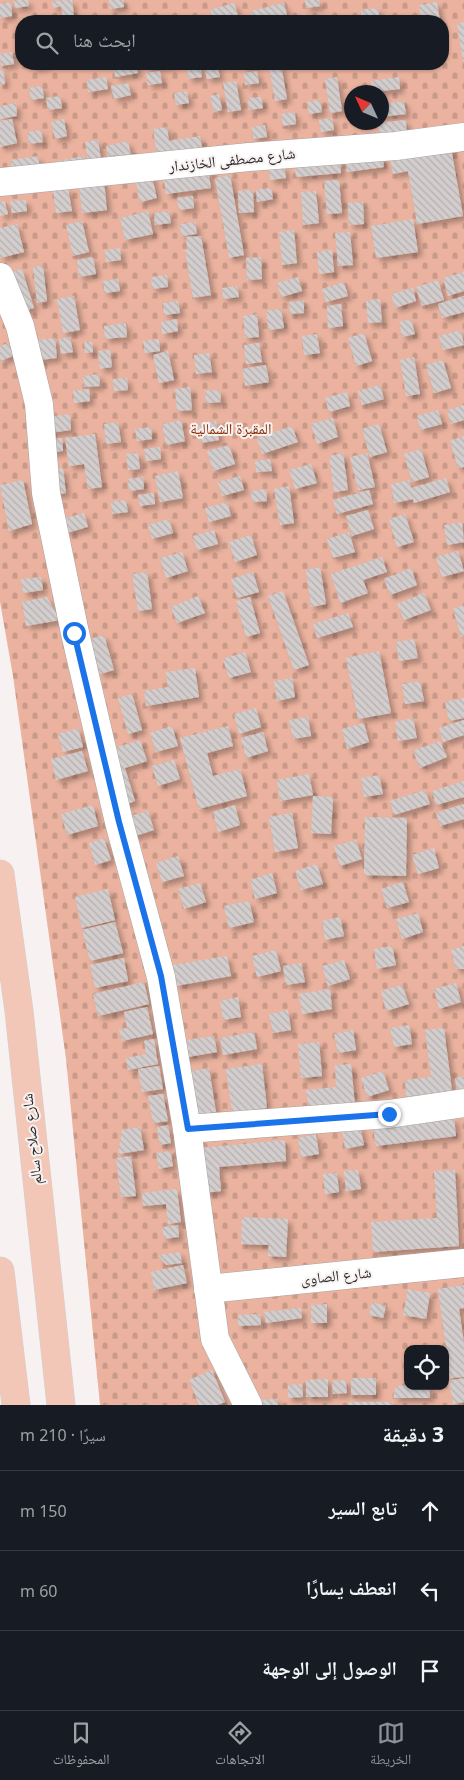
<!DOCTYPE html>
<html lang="ar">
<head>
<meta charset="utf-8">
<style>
  :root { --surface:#171b24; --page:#20242c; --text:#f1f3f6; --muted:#9ea1a6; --line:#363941; --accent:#8c9099 }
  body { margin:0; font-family:"Noto Sans","Noto Naskh Arabic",sans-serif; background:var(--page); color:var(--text); direction:rtl }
  .controls { position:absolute; right:15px; bottom:15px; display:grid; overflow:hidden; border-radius:10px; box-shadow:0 1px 4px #0004 }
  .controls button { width:45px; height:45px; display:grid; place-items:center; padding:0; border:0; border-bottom:1px solid var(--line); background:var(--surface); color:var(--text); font:25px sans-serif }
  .compass { position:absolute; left:344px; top:85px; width:45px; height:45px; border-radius:50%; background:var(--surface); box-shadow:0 1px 4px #0004; rotate:314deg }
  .stop { position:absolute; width:15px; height:15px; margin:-11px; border:4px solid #1a73e8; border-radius:50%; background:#fff }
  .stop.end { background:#1a73e8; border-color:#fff; box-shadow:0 1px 5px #0008 }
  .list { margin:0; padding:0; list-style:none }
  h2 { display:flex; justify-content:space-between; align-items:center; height:65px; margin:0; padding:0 20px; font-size:21px }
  h2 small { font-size:16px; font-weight:400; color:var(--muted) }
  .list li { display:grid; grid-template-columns:32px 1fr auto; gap:15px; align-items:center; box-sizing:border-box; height:80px; padding:0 20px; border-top:1px solid var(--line) }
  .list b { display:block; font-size:19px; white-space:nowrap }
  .list em { font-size:16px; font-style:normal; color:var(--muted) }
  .icon { flex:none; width:28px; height:28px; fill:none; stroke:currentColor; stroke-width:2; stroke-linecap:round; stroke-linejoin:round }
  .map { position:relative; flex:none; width:464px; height:1405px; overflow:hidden; direction:ltr }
  .search { position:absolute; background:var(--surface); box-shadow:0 1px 4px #0004; left:15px; right:15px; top:15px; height:55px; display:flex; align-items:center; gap:12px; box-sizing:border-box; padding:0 18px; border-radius:20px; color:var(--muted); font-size:19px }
  .sheet { height:305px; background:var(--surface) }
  nav { display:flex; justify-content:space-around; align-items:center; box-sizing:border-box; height:70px; border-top:1px solid var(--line); background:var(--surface); font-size:14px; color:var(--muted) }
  nav a { display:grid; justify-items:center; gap:2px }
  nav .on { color:var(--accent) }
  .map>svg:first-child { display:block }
  .cemetery { fill:url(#cemetery-stones); fill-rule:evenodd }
  .building { fill:url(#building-back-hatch); filter:url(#shadow) }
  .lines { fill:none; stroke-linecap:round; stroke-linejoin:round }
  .minor-casing { stroke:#a6a2a1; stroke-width:29 }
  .highway-casing { stroke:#d0d0d0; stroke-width:29 }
  .minor { stroke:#fff; stroke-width:28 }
  .highway { stroke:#f2c7b8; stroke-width:28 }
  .route { stroke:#1a73e8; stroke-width:6 }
  .labels { text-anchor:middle; stroke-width:4; stroke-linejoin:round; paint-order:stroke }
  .street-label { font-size:15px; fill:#2b2929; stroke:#f7f2f1 }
  .park-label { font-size:15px; fill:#8a2c00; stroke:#f7f2f1 }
</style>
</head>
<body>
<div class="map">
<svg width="464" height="1405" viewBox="0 0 464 1405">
  <defs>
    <pattern id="cemetery-stones" width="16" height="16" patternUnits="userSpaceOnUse" patternTransform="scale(1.25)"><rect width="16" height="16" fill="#ebb39f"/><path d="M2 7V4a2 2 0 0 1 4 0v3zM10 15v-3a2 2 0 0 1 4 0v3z" fill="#ca9a89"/></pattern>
    <pattern id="building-back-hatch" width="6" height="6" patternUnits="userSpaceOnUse" patternTransform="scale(1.25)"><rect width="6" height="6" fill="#d3cecd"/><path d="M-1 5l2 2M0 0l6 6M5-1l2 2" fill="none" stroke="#b5b1b0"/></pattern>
    <filter id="shadow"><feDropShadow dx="4.5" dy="4.5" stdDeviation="2.5" flood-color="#0004"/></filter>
  </defs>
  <rect width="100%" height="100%" fill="#f7f2f1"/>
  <path class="cemetery" d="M0,0H464V1405H100L66,1059L13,676L0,602ZM21,21H443V64H21ZM352,92H382V122H352ZM408,1349H445V1386H408Z"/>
  <g class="building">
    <polygon points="14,0 28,0 29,6 15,8"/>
    <polygon points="72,0 74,16 63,18 61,6 53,8 52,1"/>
    <polygon points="109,0 123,0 124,7 110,9"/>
    <polygon points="305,0 319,0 320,6 306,8"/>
    <polygon points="11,2 12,16 0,18 0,4"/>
    <polygon points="437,2 440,21 421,21 419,5"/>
    <polygon points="234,3 239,18 230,21 214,21 210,10"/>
    <polygon points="284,3 287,15 254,21 251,11"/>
    <polygon points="378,8 380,21 362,21 361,10"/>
    <polygon points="306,14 307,21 293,21 292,16"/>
    <polygon points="171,15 169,21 127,21 127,19"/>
    <polygon points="34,17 35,21 21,21 21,19"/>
    <polygon points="464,22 464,61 463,61 457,24"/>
    <polygon points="12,52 14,64 1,66 0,54"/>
    <polygon points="32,64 46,64 46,66 33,68"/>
    <polygon points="120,64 136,64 138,73 115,77 113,65"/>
    <polygon points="146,64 174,64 174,65 147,69"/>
    <polygon points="204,64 217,64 220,77 207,79"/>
    <polygon points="243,64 256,64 257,66 243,68"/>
    <polygon points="200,65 202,77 188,79 187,67"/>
    <polygon points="281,65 287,99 275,101 269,67"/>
    <polygon points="3,69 5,84 0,85 0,70"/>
    <polygon points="160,71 162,83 148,85 146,73"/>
    <polygon points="257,71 259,83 245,85 244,73"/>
    <polygon points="106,77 108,89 88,92 87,80"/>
    <polygon points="337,77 342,111 330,113 325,79"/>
    <polygon points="399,77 400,89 372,92 371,81"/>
    <polygon points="236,81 241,110 228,112 223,83"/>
    <polygon points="128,83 131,95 114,99 111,86"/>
    <polygon points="42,86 44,98 31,100 29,88"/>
    <polygon points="187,91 189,103 176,105 174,93"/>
    <polygon points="219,94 222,110 214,112 210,96"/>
    <polygon points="60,96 62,108 48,110 46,98"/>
    <polygon points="261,97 263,108 249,110 248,98"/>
    <polygon points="320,100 322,112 309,114 307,102"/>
    <polygon points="404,101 406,114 382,117 382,104"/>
    <polygon points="16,103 17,116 0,119 0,106"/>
    <polygon points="295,112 296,124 283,126 281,114"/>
    <polygon points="332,118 334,130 321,132 319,120"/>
    <polygon points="12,119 17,143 0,147 0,121"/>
    <polygon points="64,119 67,136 55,139 51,122"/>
    <polygon points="406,120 407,133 379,136 378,123"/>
    <polygon points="265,125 267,137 253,139 252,127"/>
    <polygon points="167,127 169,141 200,136 202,149 157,156 153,129"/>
    <polygon points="41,130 43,142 29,144 28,132"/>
    <polygon points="98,140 102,166 89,168 85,142"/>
    <polygon points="128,141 132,160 117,163 115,155 108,157 106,146"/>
    <polygon points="450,142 463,216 417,224 408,171 393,174 389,152"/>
    <polygon points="382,154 384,167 347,172 345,159"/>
    <polygon points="38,156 40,170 12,174 11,160"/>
    <polygon points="84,156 86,168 60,172 58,161"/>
    <polygon points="340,160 341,173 296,177 294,164"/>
    <polygon points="284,166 286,178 270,180 269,168"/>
    <polygon points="150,169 157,198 140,202 134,173"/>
    <polygon points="208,169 211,188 166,194 163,175"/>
    <polygon points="230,175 244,255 229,258 215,178"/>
    <polygon points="339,180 342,213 327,214 324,181"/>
    <polygon points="104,182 107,210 82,213 79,185"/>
    <polygon points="68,188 72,211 56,213 53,191"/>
    <polygon points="271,188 273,199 257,202 256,190"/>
    <polygon points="253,190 254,212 239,213 238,191"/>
    <polygon points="316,191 319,223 303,225 301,192"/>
    <polygon points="193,196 194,208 179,210 177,198"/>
    <polygon points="26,200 27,211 12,213 10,201"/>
    <polygon points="5,201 8,214 0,216 0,202"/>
    <polygon points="363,202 364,224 349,225 348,203"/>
    <polygon points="148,211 153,234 125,240 120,218"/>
    <polygon points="169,211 171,223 155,225 154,213"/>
    <polygon points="413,219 418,252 376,258 371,226"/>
    <polygon points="82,221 89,252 73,256 66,225"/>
    <polygon points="195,222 197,234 181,236 180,224"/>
    <polygon points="17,224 24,252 0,258 0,228"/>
    <polygon points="294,230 297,263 282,265 279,232"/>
    <polygon points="350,232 353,265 338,266 335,233"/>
    <polygon points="201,236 211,295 193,298 185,250 194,249 187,249 186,237"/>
    <polygon points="120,248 121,260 106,262 105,250"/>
    <polygon points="332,250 334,272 319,274 317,252"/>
    <polygon points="93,257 96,274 79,277 77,260"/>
    <polygon points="261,257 262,279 247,280 246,258"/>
    <polygon points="43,266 47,301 37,303 33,267"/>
    <polygon points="22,269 34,308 16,313 5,274"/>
    <polygon points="464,272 464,291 448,296 443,278"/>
    <polygon points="167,275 168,287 152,289 151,277"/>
    <polygon points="298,277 302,291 281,297 277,283"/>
    <polygon points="118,279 120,291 104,293 103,281"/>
    <polygon points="438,280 444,300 422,306 416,287"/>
    <polygon points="344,282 348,296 326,302 322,289"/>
    <polygon points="237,286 239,297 223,299 222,288"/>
    <polygon points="413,288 416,301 395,308 391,294"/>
    <polygon points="74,296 80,330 63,333 57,299"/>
    <polygon points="464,296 464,312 442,318 438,304"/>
    <polygon points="380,299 382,322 368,323 366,301"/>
    <polygon points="178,301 180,313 164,315 163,303"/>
    <polygon points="304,301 304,313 290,314 289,302"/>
    <polygon points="341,304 343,326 328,328 327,306"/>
    <polygon points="281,309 284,328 269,330 266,311"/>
    <polygon points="257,314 259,337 245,338 243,316"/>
    <polygon points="177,319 178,331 162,334 161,322"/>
    <polygon points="411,319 415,334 402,337 399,322"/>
    <polygon points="126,323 127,337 105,339 104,326"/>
    <polygon points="461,330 464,345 443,350 439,336"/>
    <polygon points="364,333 372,361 356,366 348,338"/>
    <polygon points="317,334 320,353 304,355 302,336"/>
    <polygon points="70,337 73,352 61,354 59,339"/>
    <polygon points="55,338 57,358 31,361 29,341"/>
    <polygon points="159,339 160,351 145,353 143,341"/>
    <polygon points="84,342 92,342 93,352 85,353"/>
    <polygon points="8,343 13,356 0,361 0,346"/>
    <polygon points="259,343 262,362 246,364 244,345"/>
    <polygon points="110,350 112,367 100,369 98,351"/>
    <polygon points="168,351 174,380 159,383 153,355"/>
    <polygon points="209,353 212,372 196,374 194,355"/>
    <polygon points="414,357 420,394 406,396 400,360"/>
    <polygon points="443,360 451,388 434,393 426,365"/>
    <polygon points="266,365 269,382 245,386 242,369"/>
    <polygon points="99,374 100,386 84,387 83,376"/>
    <polygon points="127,378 128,390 114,391 113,379"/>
    <polygon points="380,385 384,399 362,405 358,391"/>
    <polygon points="190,387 192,410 177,411 175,389"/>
    <polygon points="89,389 90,401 74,403 73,391"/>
    <polygon points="220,390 221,402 206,403 205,391"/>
    <polygon points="347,392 350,406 329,412 325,398"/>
    <polygon points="464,405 464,420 451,424 447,410"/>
    <polygon points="438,410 442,424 420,430 417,416"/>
    <polygon points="70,414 71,430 49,433 47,417"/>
    <polygon points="333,418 338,437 317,444 311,424"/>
    <polygon points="181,420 185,441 166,445 162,424"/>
    <polygon points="216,421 219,440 201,443 198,424"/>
    <polygon points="118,422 121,442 106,444 104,424"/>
    <polygon points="379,424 387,452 370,457 362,429"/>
    <polygon points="292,426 298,442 262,454 257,438"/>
    <polygon points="151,427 152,439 137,441 135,429"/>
    <polygon points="95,434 102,487 88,489 84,464 69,466 65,438"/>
    <polygon points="464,436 464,467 458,468 450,441"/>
    <polygon points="62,438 63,451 46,453 44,440"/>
    <polygon points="229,445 235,464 213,471 207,451"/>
    <polygon points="160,447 161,459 146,461 144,449"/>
    <polygon points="421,449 429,477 412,482 404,454"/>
    <polygon points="138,453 140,469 128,470 126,454"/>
    <polygon points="343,453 348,490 334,492 329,456"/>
    <polygon points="367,453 375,487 358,490 350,457"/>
    <polygon points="270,459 272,471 256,472 255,461"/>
    <polygon points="311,464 317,483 295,489 289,470"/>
    <polygon points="63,468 66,493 51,495 48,470"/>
    <polygon points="178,471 183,498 160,502 155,476"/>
    <polygon points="240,476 244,490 222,496 218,482"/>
    <polygon points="143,477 144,489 129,491 128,479"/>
    <polygon points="446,478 450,492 414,503 413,499 394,503 391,484 409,480 411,488"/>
    <polygon points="23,480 32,524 9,531 0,485"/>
    <polygon points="289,486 294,523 280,525 274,489"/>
    <polygon points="266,489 267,501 252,502 251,491"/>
    <polygon points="369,490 373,504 337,514 333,500"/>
    <polygon points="154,493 155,504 140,506 138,495"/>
    <polygon points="126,500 128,512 112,514 111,502"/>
    <polygon points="227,502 231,516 209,522 205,508"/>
    <polygon points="368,510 374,529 352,536 346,516"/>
    <polygon points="84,513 88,527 66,533 62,519"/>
    <polygon points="405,514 414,542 397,547 389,519"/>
    <polygon points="169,519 173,533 152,539 148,525"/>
    <polygon points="462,522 464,542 447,545 444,525"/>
    <polygon points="214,530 218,544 197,550 193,536"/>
    <polygon points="349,532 355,552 333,558 327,539"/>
    <polygon points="251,535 257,555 235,562 229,542"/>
    <polygon points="458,551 464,571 442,577 436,557"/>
    <polygon points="182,552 188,571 166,578 160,558"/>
    <polygon points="382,557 387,572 363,580 368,593 340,603 331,574"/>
    <polygon points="320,567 326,604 311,607 306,570"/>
    <polygon points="411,568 417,585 390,595 384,579"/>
    <polygon points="147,572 152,609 138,611 132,574"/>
    <polygon points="253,572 259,592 237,598 231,579"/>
    <polygon points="41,577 43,590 23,593 21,579"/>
    <polygon points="283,591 309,665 294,670 268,596"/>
    <polygon points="424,593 431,610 404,620 397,604"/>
    <polygon points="198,596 205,613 177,623 171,607"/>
    <polygon points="47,597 60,620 26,626 22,602"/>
    <polygon points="250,597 260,633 246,637 236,601"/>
    <polygon points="464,605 464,636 461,637 453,609"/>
    <polygon points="348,613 353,627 317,638 313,624"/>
    <polygon points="104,635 114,670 100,674 90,639"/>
    <polygon points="414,639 418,658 399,661 396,642"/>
    <polygon points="379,651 391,713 358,719 346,658"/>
    <polygon points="245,652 251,672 229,678 223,659"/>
    <polygon points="195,668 199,697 146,706 144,691 168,687 166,672"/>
    <polygon points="292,678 295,697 277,701 274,681"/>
    <polygon points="420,681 424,701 405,704 402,684"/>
    <polygon points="132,694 142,730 128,734 118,698"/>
    <polygon points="464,698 464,718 449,721 445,702"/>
    <polygon points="256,708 261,727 239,734 234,714"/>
    <polygon points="308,717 311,736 293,739 289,720"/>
    <polygon points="413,718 417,738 398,741 395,722"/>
    <polygon points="464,720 464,735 443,742 439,728"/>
    <polygon points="364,723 369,742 347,749 342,729"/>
    <polygon points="172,726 178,746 156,752 150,733"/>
    <polygon points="228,726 233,746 207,753 213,776 240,769 247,796 199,809 180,738"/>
    <polygon points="78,728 83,747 63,752 58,734"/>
    <polygon points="263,732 268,751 246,758 241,738"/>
    <polygon points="140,740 147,761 125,768 135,801 122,806 105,751"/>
    <polygon points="440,741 447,757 420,768 413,751"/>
    <polygon points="82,751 88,771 56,780 51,759"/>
    <polygon points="174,760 180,779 158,786 152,766"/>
    <polygon points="309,774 313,795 280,801 277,780"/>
    <polygon points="379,775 383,794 364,797 361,778"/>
    <polygon points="464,781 464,797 436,805 432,791"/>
    <polygon points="425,790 430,804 394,815 390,801"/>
    <polygon points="313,796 333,797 331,834 311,833"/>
    <polygon points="464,804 464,819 440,826 436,813"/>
    <polygon points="93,805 98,826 67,835 61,814"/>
    <polygon points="235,805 240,825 218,832 213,812"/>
    <polygon points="148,811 154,830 132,837 126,817"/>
    <polygon points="292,813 298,848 275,852 269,817"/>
    <polygon points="365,817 407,818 406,876 364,875"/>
    <polygon points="104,838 111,860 95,865 89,843"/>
    <polygon points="356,840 362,859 340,866 334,846"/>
    <polygon points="434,848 439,868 418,874 412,855"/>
    <polygon points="178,856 184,876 162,882 156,863"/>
    <polygon points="317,864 323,884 301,890 295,871"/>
    <polygon points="272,873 277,893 255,899 250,880"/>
    <polygon points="403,882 409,902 387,908 381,889"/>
    <polygon points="200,883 206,902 184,909 178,889"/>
    <polygon points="108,889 115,920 82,928 75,897"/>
    <polygon points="249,901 254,922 229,928 224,906"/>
    <polygon points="418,913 423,932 402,939 396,919"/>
    <polygon points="340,917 344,936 325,940 322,921"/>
    <polygon points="115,922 123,953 90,961 82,930"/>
    <polygon points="392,946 396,965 377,969 374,949"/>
    <polygon points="464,946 464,969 456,969 451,950"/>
    <polygon points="276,950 281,971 257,977 252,956"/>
    <polygon points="227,956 231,976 176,986 172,965"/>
    <polygon points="124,958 128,981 95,988 90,965"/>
    <polygon points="344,960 350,979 328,986 322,966"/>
    <polygon points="301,963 305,982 286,985 283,966"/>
    <polygon points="144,982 149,1004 98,1016 93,994"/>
    <polygon points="456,983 461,1002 439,1009 434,989"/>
    <polygon points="402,985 409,1004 386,1011 381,991"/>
    <polygon points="330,989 332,1009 302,1014 299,994"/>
    <polygon points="238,997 241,1017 223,1020 220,1001"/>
    <polygon points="147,1007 153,1034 122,1041 119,1029 127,1028 124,1012"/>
    <polygon points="288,1010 291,1030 273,1033 269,1014"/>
    <polygon points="409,1025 412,1044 394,1047 390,1028"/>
    <polygon points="444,1028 452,1091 406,1097 405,1080 431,1077 425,1030"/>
    <polygon points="353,1030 356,1050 338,1053 334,1034"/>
    <polygon points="254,1032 257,1049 223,1055 220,1038"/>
    <polygon points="214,1036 217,1052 182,1058 180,1041"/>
    <polygon points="154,1039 158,1064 128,1070 126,1058 146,1054 144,1041"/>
    <polygon points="319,1042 322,1076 301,1078 298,1044"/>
    <polygon points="262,1064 267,1108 232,1113 226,1069"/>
    <polygon points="351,1064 355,1105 309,1109 306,1090 336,1087 335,1065"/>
    <polygon points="159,1066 163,1089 142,1092 138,1069"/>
    <polygon points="209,1068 216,1112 198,1115 191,1071"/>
    <polygon points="383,1071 389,1090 367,1097 361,1078"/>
    <polygon points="464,1076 464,1096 458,1097 455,1078"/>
    <polygon points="163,1094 168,1121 153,1123 148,1096"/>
    <polygon points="454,1118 456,1136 376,1146 373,1128"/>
    <polygon points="168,1125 171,1143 160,1145 157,1127"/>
    <polygon points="360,1126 364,1145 345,1149 342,1129"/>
    <polygon points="140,1127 144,1150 118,1154 122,1130"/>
    <polygon points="316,1134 319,1154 301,1157 298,1138"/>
    <polygon points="285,1140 286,1161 219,1167 221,1191 203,1193 199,1148"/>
    <polygon points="170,1151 173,1166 159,1169 156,1153"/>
    <polygon points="131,1156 136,1196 121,1197 116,1158"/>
    <polygon points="358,1170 361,1189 346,1191 344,1171"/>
    <polygon points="455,1170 459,1246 373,1252 371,1222 437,1218 434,1171"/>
    <polygon points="337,1173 339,1192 325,1194 323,1174"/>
    <polygon points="177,1189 181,1222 168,1224 166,1204 143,1206 142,1193"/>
    <polygon points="242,1217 288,1219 286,1257 268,1256 269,1245 241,1244"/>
    <polygon points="178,1225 179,1237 164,1239 162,1227"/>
    <polygon points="180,1252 182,1263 166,1265 158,1255"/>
    <polygon points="183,1265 187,1283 154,1290 151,1272"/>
    <polygon points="464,1285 464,1308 459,1309 464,1343 464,1377 450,1378 438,1289"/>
    <polygon points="408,1289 430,1293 426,1319 403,1315"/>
    <polygon points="372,1302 386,1306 383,1318 369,1315"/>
    <polygon points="327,1304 327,1323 311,1323 311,1305"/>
    <polygon points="301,1308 302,1318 266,1323 264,1312"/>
    <polygon points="260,1314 261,1325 238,1326 238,1315"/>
    <polygon points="212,1370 225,1402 217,1405 199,1405 189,1380"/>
    <rect x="351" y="1378" width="25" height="17"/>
    <polygon points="464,1378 464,1402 453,1404 449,1381"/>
    <polygon points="328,1379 328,1397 306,1397 306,1380"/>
    <polygon points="346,1380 347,1393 333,1394 332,1381"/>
    <polygon points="302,1384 303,1397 288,1398 288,1385"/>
    <polygon points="408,1385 429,1386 430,1398 393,1398 396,1386"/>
    <polygon points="277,1399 278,1405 255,1405 255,1400"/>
    <rect x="349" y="1402" width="44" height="3"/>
  </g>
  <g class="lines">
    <g class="minor-casing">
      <g id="minor">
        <polyline points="0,182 249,157 396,146 464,137"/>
        <polyline points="0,277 20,326 39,404 46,493 75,633 119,822 161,977 187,1129 215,1339 248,1405"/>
        <polyline points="187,1129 389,1114 464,1103"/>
        <polyline points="208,1289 464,1263"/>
      </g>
    </g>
    <g class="highway-casing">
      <g id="highway">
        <polyline points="0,874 19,1011 61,1405"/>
        <polyline points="0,1271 16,1405"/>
      </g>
    </g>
    <use href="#minor" class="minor"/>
    <use href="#highway" class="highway"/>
  </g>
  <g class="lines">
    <polyline class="route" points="74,633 119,822 161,976 188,1129 389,1114"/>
  </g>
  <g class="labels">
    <g class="street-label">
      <text transform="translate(232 160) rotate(-6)" y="5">شارع مصطفى الخازندار</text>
      <text transform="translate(32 1139) rotate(-96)" y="5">شارع صلاح سالم</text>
      <text transform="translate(336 1276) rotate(-6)" y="5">شارع الصاوى</text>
    </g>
    <g class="park-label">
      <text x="231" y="434">المقبرة الشمالية</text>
    </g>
  </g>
</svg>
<div class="controls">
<button><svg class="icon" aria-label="locate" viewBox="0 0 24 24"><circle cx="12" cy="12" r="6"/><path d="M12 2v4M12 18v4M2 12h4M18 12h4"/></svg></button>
</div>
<svg class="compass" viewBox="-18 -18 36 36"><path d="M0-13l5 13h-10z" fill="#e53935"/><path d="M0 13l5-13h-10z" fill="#9ea1a6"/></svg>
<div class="stop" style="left:74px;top:633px"></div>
<div class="stop end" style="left:389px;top:1114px"></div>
<div class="search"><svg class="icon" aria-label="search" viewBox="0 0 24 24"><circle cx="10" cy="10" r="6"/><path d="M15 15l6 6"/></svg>ابحث هنا</div>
</div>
<section class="sheet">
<h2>3 دقيقة<small>سيرًا · 210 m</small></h2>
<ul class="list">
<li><svg class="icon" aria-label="ahead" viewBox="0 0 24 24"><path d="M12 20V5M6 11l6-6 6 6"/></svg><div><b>تابع السير</b></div><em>150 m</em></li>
<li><svg class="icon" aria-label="left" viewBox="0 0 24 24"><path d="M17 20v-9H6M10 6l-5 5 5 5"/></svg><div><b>انعطف يسارًا</b></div><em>60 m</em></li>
<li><svg class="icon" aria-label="arrive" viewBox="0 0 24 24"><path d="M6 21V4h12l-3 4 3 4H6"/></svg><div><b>الوصول إلى الوجهة</b></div></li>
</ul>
</section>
<nav>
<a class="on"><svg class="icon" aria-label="map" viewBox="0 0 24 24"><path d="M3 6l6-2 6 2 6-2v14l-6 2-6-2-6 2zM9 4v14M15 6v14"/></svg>الخريطة</a>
<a><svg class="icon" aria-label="directions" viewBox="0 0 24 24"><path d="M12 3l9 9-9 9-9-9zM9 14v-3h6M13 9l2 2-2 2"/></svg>الاتجاهات</a>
<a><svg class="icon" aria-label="saved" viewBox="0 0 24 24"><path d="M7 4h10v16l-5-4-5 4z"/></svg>المحفوظات</a>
</nav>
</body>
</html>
